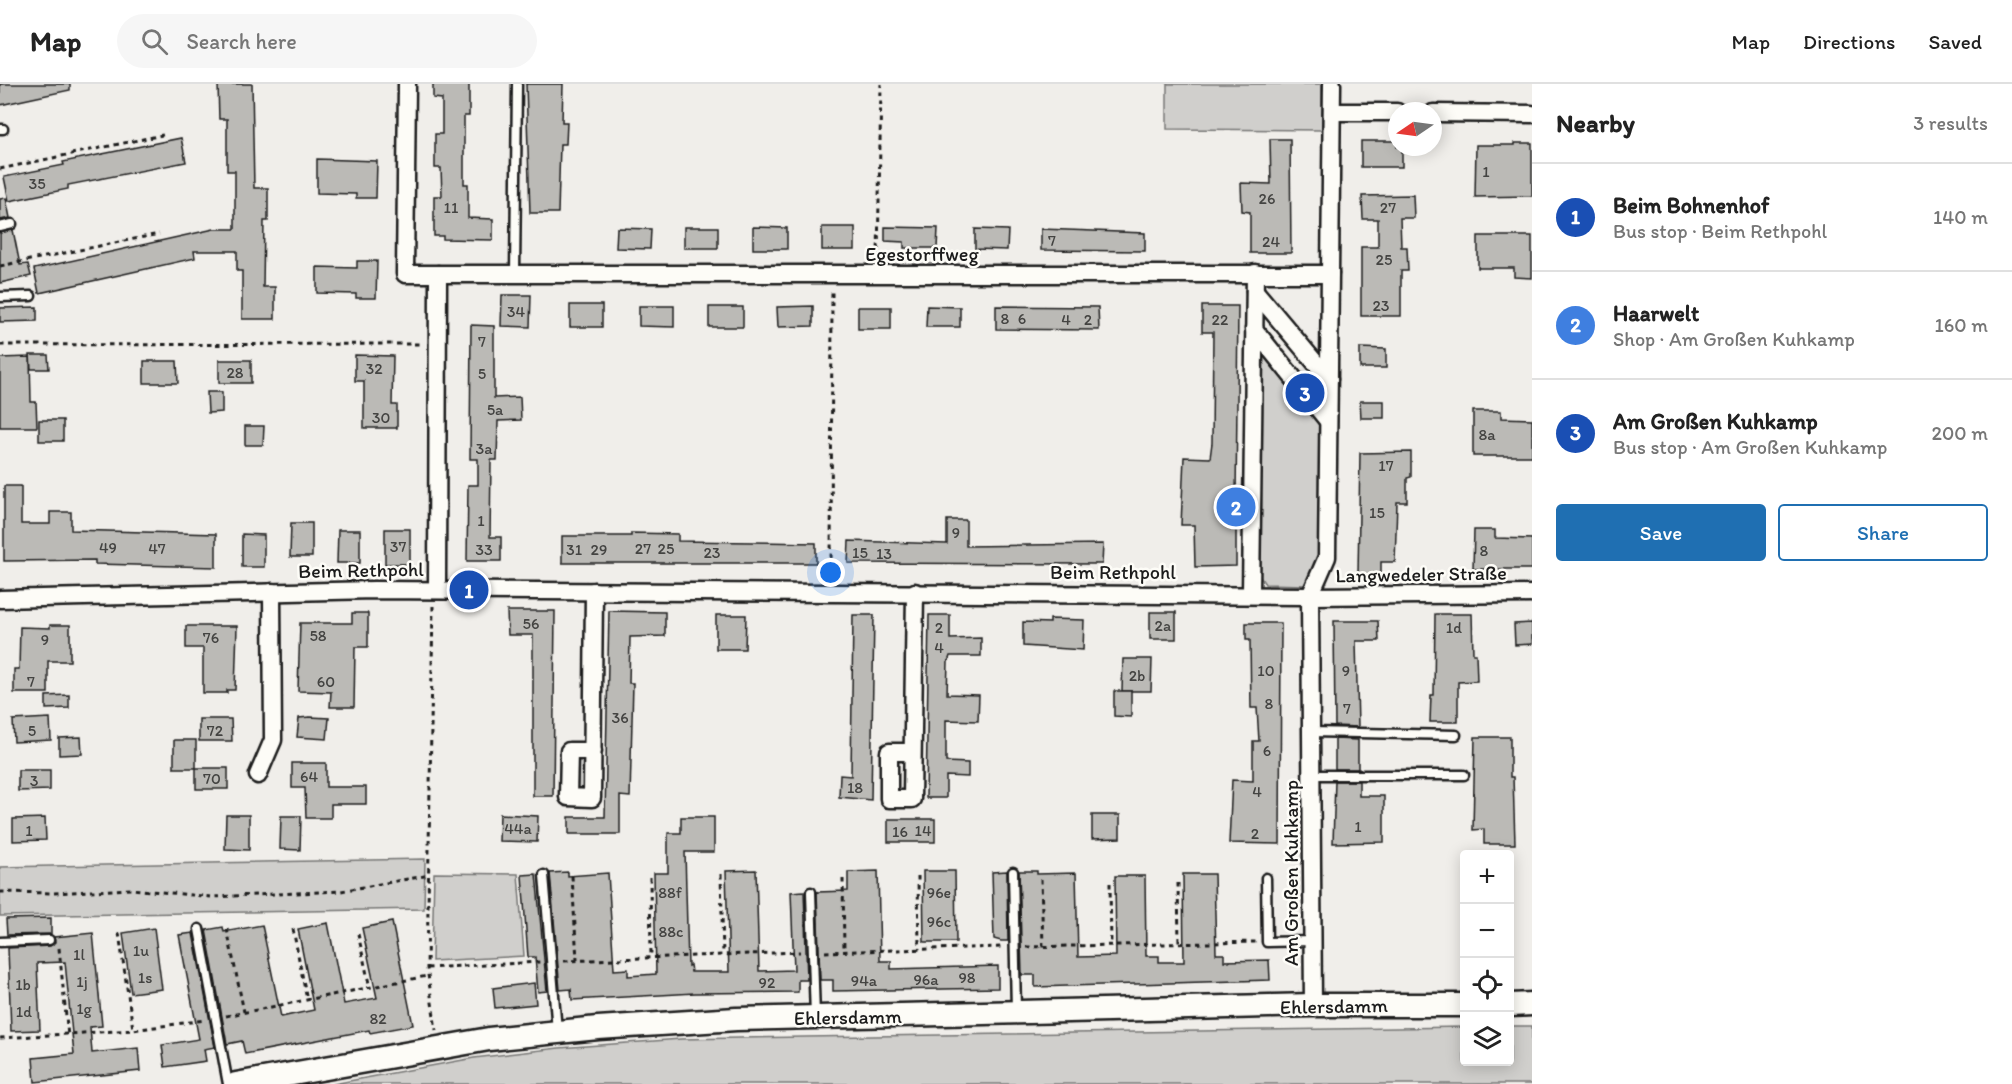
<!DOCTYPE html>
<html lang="en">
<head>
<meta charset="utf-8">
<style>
  :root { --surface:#fff; --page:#f6f6f6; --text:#222; --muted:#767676; --line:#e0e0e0; --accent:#1f6fb2 }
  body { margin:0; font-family:Itim,sans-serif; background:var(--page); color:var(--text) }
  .controls { position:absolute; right:18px; bottom:18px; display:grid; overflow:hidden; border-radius:6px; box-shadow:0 3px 15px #0003 }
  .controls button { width:54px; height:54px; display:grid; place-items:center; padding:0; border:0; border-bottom:2px solid var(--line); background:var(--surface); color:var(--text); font:30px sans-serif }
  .compass { position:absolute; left:1388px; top:18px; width:54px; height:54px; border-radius:50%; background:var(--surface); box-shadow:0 3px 15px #0003; rotate:257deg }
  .you { position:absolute; left:831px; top:489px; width:21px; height:21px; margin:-15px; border:4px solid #fff; border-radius:50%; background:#1a73e8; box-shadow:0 0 0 9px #1a73e833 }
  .badge { display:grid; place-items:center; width:39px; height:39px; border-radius:50%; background:var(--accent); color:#fff; font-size:20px; font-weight:700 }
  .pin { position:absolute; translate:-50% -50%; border:3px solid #fff; box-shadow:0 2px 6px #0006 }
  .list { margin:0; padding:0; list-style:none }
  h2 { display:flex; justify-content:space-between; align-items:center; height:78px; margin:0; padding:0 24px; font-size:26px }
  h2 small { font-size:20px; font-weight:400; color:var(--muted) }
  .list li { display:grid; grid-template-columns:39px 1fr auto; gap:18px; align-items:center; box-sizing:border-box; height:108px; padding:0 24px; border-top:2px solid var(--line) }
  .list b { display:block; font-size:22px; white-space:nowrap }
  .list p { margin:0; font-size:20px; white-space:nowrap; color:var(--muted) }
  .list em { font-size:20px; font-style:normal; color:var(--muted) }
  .actions { display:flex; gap:12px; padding:18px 24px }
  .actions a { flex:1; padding:14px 0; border:2px solid var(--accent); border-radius:6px; text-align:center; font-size:21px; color:var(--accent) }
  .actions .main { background:var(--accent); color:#fff }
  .icon { flex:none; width:33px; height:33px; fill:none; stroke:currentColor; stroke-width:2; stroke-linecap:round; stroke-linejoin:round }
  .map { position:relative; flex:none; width:1532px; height:1000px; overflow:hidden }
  header { display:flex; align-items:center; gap:36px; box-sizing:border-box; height:84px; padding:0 30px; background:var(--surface); border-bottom:2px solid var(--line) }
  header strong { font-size:28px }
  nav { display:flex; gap:33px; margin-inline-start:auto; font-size:21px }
  .search { width:420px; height:54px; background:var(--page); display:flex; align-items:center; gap:15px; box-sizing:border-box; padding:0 21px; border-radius:33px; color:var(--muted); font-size:22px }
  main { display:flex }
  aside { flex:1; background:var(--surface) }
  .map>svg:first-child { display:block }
  .green { fill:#d0cfcc; stroke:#767674; stroke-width:1.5 }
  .building { fill:#bbbab6; stroke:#1c1c1c; stroke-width:1.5 }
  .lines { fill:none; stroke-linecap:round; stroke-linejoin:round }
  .lane-casing { stroke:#1c1c1c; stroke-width:13 }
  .street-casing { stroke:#1c1c1c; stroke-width:21 }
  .secondary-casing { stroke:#1c1c1c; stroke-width:27 }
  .path { stroke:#1c1c1c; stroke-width:3; stroke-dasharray:4.5 4.5; stroke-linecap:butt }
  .lane { stroke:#fdfcf7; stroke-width:8 }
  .street { stroke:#fdfcf7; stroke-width:16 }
  .secondary { stroke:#fdfcf7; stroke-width:22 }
  .labels { text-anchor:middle; stroke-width:5; stroke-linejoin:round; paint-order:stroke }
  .number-label { font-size:16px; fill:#444442 }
  .street-label { font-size:20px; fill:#1c1c1c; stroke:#fdfcf7 }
</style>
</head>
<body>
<header>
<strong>Map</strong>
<div class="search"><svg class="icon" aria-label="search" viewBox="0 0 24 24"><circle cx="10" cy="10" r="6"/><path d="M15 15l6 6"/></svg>Search here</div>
<nav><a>Map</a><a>Directions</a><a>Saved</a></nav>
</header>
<main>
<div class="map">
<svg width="1532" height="1000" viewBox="0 0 1532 1000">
  <rect width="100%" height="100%" fill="#f0eeea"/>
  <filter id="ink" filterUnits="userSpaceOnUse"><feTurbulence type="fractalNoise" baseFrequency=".0167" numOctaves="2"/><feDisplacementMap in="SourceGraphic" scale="12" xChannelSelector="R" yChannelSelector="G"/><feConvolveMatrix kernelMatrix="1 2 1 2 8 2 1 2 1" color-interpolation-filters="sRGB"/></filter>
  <g filter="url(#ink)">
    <g class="green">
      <polygon points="1167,0 1322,0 1322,46 1167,45"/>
      <polygon points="1261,266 1319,339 1320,455 1317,480 1306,501 1265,500 1259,491"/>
      <polygon points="576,675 584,675 585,704 575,704"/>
      <polygon points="425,775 424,825 0,832 0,783"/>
      <polygon points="434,789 518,790 524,872 432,877"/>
      <polygon points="1510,942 1532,942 1532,1000 333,1000 474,974 559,964 681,955 1464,943 1464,978 1510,978"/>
    </g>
    <g class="building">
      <polygon points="0,0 70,0 70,6 0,21"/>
      <polygon points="218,0 252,0 254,104 268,104 268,137 264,137 263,203 275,203 275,235 242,235 242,187 237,187 237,167 194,167 195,174 39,209 34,185 214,145 235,145 235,87 227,87 227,35 219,35"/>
      <polygon points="433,0 469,0 469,32 464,32 464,100 468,100 468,134 493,135 493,156 443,155 443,152 434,152 434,112 442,112 441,84 435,84 435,50 442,50 442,15 433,14"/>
      <polygon points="526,0 563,0 562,38 567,38 566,60 560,60 558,129 530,129"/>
      <polygon points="181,54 186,78 68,101 68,105 9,117 4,93 64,81 63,78"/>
      <polygon points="1270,55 1290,55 1291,169 1250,169 1250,128 1242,127 1241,99 1271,100"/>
      <polygon points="1361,57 1397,57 1397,63 1402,63 1402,83 1361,83"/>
      <polygon points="1515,59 1532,59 1532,112 1475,113 1476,61 1515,61"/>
      <polygon points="317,75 377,77 376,114 356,114 356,110 317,109"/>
      <polygon points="1413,111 1414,134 1400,134 1401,163 1407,163 1408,187 1401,187 1401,232 1361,232 1361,163 1378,163 1378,135 1363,135 1362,112"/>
      <polygon points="6,114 10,134 0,136 0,115"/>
      <rect x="684" y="143" width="34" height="21"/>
      <polygon points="753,143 787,144 787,165 753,165"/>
      <rect x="822" y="143" width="33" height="23"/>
      <polygon points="885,143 938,144 937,164 904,164 904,158 885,157"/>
      <polygon points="617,144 651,145 650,165 616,164"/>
      <polygon points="975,145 1008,146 1007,166 975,165"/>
      <polygon points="1041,145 1145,149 1145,167 1041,166"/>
      <polygon points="13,146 20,181 28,180 31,192 0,199 0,149"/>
      <polygon points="1478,152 1532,152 1532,194 1514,193 1514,184 1478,184"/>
      <polygon points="357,177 377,177 376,214 356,214 356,210 317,209 317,183 357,184"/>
      <polygon points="502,211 531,211 530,243 501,242"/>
      <rect x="570" y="221" width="32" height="22"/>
      <polygon points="639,222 674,222 674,243 639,242"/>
      <polygon points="813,222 813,242 778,243 777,223"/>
      <polygon points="927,222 960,223 960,243 926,243"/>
      <polygon points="996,222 1098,223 1099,246 996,245"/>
      <polygon points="1202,222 1238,222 1236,413 1241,413 1241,433 1236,433 1236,482 1195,483 1194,441 1181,441 1184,373 1210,374 1212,359 1213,248 1202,248"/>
      <polygon points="37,223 37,237 0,238 0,224"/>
      <rect x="709" y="223" width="34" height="20"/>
      <rect x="858" y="223" width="33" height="22"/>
      <polygon points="471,241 494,242 494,314 520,313 521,336 498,337 497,376 491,376 490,453 501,453 501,477 467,477 468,401 478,401 478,375 470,375"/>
      <polygon points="1360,264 1386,265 1386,284 1360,284"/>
      <polygon points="30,271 48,271 49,285 31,285"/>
      <polygon points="355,271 393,272 392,321 397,321 397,344 364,344 364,297 355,297"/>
      <polygon points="30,273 31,318 36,318 37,343 0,343 0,274"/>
      <rect x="219" y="276" width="32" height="23"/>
      <polygon points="144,277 177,277 178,299 144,299"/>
      <polygon points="207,308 222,308 222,328 208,329"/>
      <polygon points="1360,317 1384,317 1384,334 1361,334"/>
      <polygon points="1473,327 1501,327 1501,334 1532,335 1532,372 1473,372"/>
      <rect x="39" y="336" width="24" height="21"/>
      <polygon points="245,342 264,342 263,361 245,361"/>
      <polygon points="1411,368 1411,393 1407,394 1407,418 1397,418 1395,478 1381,478 1381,491 1358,491 1360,369"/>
      <polygon points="4,402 21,402 21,440 50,440 50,428 71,428 71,446 216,450 216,483 95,480 95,476 4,477"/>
      <polygon points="947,436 966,436 966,462 1103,460 1102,480 848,479 849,457 947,460"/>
      <polygon points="291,439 312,439 312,473 290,473"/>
      <rect x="385" y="445" width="25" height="35"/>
      <polygon points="338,446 360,446 360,479 337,479"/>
      <polygon points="1474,446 1495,446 1495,454 1532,455 1532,485 1473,485"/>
      <polygon points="631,449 678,450 678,457 816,459 816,479 562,479 562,452 631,452"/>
      <polygon points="242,450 264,451 264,483 242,483"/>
      <polygon points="507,527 555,527 553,712 533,712 533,551 508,551"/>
      <polygon points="609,527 665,528 665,552 630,553 629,599 633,599 630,713 620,712 620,750 569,750 569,733 605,733"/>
      <rect x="1150" y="528" width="26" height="27"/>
      <polygon points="352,529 368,529 368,563 355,563 354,623 330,623 331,608 298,607 300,539 352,539"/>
      <polygon points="1435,530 1472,530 1473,570 1476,570 1477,597 1458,598 1458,638 1430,638 1431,611 1434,611"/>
      <polygon points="716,531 746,531 745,565 716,565"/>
      <polygon points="853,531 874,531 871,716 839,713 840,691 851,692"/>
      <polygon points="929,531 950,531 950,555 981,554 981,572 950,572 948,578 947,610 979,611 978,637 946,636 946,678 968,679 968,693 946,692 946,714 926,714"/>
      <polygon points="1050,535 1084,536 1083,566 1023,562 1023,538 1050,539"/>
      <polygon points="1334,537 1378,537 1379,557 1356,557 1358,643 1335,642"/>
      <polygon points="1246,539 1281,539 1280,760 1229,759 1232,696 1253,697 1253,657 1259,657 1257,624 1251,624 1250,556 1246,556"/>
      <polygon points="1532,539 1532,560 1515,561 1514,540"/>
      <polygon points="50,541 70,541 70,577 48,577 48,609 14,609 14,585 19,585 20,543 50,544"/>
      <polygon points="186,542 237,542 235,606 227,606 227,609 203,609 203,564 186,564"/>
      <polygon points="1123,575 1152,575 1151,607 1122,607"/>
      <polygon points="1114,607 1131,607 1131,633 1114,632"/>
      <polygon points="69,611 69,624 46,625 46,612"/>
      <polygon points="310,633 329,634 327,655 297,653 299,634"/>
      <polygon points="50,634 51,656 14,658 13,636"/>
      <polygon points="199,635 231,635 232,657 199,657"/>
      <polygon points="81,653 82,670 59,671 59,654"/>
      <polygon points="1475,653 1510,653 1510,693 1513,693 1515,760 1484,760 1484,745 1473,746"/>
      <polygon points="1335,655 1358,656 1358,685 1335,685"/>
      <rect x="174" y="656" width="22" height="28"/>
      <polygon points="292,679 326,679 326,703 366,703 366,720 331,720 331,734 306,734 305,704 292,704"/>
      <rect x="196" y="684" width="32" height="21"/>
      <polygon points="18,686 50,686 50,706 18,707"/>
      <polygon points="1335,697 1359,697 1359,712 1384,712 1384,758 1333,759"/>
      <polygon points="500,730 538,732 537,758 499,757"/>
      <polygon points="226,731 249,731 249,766 225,765"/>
      <polygon points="1092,731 1120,731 1120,754 1092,755"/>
      <polygon points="281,732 301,732 300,766 280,765"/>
      <polygon points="681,733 714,733 714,768 685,768 688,882 690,881 691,888 729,888 726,787 756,786 759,887 794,886 791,808 804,807 807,896 798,896 798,908 695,909 572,916 571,905 560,906 550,789 568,788 568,792 608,789 614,886 628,885 628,892 656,890 654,789 668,789 668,749 681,749"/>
      <polygon points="45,734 46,756 13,757 13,735"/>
      <rect x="888" y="735" width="47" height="23"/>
      <polygon points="878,787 880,877 891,877 891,885 998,882 998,904 833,907 833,896 820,896 817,808 848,807 848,788"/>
      <polygon points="923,787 955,787 956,858 924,858"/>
      <polygon points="1007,787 1008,857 1001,857 994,855 992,788"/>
      <polygon points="1019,787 1037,787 1037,790 1076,789 1078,873 1116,872 1115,792 1145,792 1146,872 1159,872 1159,878 1184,878 1183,790 1214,790 1216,870 1224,870 1224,877 1269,876 1270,896 1035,903 1035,891 1022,891"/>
      <polygon points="536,790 547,907 538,908 535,873 528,873 522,791"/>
      <polygon points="51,834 51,850 7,851 6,835"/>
      <polygon points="392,838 413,941 370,949 369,946 245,970 242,957 227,960 206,846 223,843 224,848 262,841 281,933 314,926 298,845 328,839 344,920 377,914 362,844"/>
      <polygon points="154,844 162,905 131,909 123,849"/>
      <polygon points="93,849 102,942 90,943 92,969 138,964 140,987 35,998 33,974 74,970 65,878 37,879 40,946 11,947 8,864 50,862 55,858 54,853"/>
      <polygon points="193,849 215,963 204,965 206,977 165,983 162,961 199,955 179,851"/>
      <polygon points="534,899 536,920 495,924 493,904"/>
    </g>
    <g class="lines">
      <g class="lane-casing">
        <g id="lane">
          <polyline points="0,45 3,45"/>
          <polyline points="0,143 12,140"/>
          <polyline points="515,190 517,0"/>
          <polyline points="0,213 31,212"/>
          <polyline points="1311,648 1456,651"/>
          <polyline points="1312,691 1464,691"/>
          <polyline points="1013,788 1016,926"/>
          <polyline points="544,791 557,947"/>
          <polyline points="1266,794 1267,858 1311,857"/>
          <polyline points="811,808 815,933"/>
          <polyline points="199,845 228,1000"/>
          <polyline points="0,858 49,856"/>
        </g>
      </g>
      <g class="street-casing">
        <g id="street">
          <polyline points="407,0 405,190 438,190 437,506"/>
          <polyline points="1332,28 1397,28"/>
          <polyline points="1433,29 1532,30"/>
          <polyline points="438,190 1330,190"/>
          <polyline points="1255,207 1329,295"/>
          <polyline points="1254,245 1328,337"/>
          <polyline points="1251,510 1255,189"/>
          <polyline points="0,515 374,506 1310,512 1532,510"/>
          <polyline points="593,667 569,667 568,713 592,714 594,507"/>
          <polyline points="912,668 889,668 889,715 912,715 915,508"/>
          <polyline points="258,691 273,656 272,508"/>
          <polyline points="1313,921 1310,512 1327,473 1332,0"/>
        </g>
      </g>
      <g class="secondary-casing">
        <g id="secondary">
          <polyline points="1510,921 1532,920"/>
          <polyline points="236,1000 489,955 598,944 736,935 1313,921 1464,921"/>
        </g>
      </g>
      <g class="path">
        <polyline points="0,85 167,50"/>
        <polyline points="878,174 881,0"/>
        <polyline points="0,182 159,150"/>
        <polyline points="0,261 421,260"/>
        <polyline points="831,492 832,205"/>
        <polyline points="433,522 427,884 436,946"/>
        <polyline points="721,790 723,871"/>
        <polyline points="572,792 577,876"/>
        <polyline points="918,792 919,865"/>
        <polyline points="650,793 651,874"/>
        <polyline points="843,795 844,867"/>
        <polyline points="1041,795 1043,863"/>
        <polyline points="1110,799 1111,861"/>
        <polyline points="1178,799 1179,860"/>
        <polyline points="0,808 53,809 131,805 212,813 341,807 430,791"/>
        <polyline points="227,845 244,928"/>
        <polyline points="293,845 307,916"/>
        <polyline points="119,849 133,945"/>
        <polyline points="358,850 370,904"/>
        <polyline points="1026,863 1256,858"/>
        <polyline points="59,864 68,952"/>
        <polyline points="825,868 1004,863"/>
        <polyline points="564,877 800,868"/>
        <polyline points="427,884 540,878"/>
        <polyline points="226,932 427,892"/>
        <polyline points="0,954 133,946 205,936"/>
      </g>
      <use href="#lane" class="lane"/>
      <use href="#street" class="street"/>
      <use href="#secondary" class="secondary"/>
    </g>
  </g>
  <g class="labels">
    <g class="number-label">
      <text x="1486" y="93">1</text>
      <text x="37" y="105">35</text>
      <text x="1267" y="120">26</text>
      <text x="451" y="129">11</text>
      <text x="1388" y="129">27</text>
      <text x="1052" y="162">7</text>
      <text x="1271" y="163">24</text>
      <text x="1384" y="181">25</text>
      <text x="1381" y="227">23</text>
      <text x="516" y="233">34</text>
      <text x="1005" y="240">8</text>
      <text x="1022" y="240">6</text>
      <text x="1066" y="241">4</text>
      <text x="1088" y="241">2</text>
      <text x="1220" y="241">22</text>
      <text x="482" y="263">7</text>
      <text x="374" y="290">32</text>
      <text x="235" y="294">28</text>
      <text x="482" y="295">5</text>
      <text x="495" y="331">5a</text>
      <text x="381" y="339">30</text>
      <text x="1487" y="356">8a</text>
      <text x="484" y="370">3a</text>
      <text x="1386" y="387">17</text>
      <text x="1377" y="434">15</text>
      <text x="481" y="442">1</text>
      <text x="956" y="454">9</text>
      <text x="398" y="468">37</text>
      <text x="108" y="469">49</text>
      <text x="157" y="470">47</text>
      <text x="643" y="470">27</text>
      <text x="666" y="470">25</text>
      <text x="484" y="471">33</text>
      <text x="574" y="471">31</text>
      <text x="599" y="471">29</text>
      <text x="1484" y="472">8</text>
      <text x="712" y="474">23</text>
      <text x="860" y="474">15</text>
      <text x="884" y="475">13</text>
      <text x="531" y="545">56</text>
      <text x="1163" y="547">2a</text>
      <text x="939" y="549">2</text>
      <text x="1454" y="549">1d</text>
      <text x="318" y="557">58</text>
      <text x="211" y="559">76</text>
      <text x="45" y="561">9</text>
      <text x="939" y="569">4</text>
      <text x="1266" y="592">10</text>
      <text x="1346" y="592">9</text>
      <text x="1137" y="597">2b</text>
      <text x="31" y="603">7</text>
      <text x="326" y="603">60</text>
      <text x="1269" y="625">8</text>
      <text x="1347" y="630">7</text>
      <text x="620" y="639">36</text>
      <text x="32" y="652">5</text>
      <text x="215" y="652">72</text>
      <text x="1267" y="672">6</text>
      <text x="309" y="698">64</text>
      <text x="212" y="700">70</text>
      <text x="34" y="702">3</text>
      <text x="855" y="709">18</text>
      <text x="1257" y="713">4</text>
      <text x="1358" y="748">1</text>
      <text x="518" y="750">44a</text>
      <text x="29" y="752">1</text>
      <text x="923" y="752">14</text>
      <text x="900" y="753">16</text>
      <text x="1255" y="755">2</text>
      <text x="670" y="814">88f</text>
      <text x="939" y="814">96e</text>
      <text x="939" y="843">96c</text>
      <text x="671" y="853">88c</text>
      <text x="141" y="872">1u</text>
      <text x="79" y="876">1l</text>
      <text x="145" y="899">1s</text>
      <text x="967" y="899">98</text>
      <text x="926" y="901">96a</text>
      <text x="864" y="902">94a</text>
      <text x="82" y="903">1j</text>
      <text x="767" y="904">92</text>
      <text x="23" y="906">1b</text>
      <text x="84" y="930">1g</text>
      <text x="24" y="933">1d</text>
      <text x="378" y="940">82</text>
    </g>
    <g class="street-label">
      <text x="922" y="177">Egestorffweg</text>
      <text transform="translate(361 486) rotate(-1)" y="7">Beim Rethpohl</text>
      <text x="1113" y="495">Beim Rethpohl</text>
      <text transform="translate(1421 490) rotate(-1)" y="7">Langwedeler Straße</text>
      <text transform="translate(1291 789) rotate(-90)" y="7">Am Großen Kuhkamp</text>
      <text transform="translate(1334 922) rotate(-1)" y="7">Ehlersdamm</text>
      <text transform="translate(848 933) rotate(-1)" y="7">Ehlersdamm</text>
    </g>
  </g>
</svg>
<div class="controls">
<button>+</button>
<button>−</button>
<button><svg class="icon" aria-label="locate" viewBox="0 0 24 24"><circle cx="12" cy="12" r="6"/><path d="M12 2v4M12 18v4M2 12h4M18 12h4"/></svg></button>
<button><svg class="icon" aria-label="layers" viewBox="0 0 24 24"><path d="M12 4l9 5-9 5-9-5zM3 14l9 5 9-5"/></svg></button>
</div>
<svg class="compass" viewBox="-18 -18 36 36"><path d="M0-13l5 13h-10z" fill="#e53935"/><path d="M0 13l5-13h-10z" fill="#767676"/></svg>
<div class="you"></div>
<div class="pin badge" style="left:469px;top:506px;background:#1a4fb4">1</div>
<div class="pin badge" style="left:1236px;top:423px;background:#3f7fe0">2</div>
<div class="pin badge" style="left:1305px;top:309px;background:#1a4fb4">3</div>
</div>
<aside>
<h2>Nearby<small>3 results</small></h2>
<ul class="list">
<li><span class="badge" style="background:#1a4fb4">1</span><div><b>Beim Bohnenhof</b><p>Bus stop · Beim Rethpohl</p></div><em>140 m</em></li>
<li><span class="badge" style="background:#3f7fe0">2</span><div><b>Haarwelt</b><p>Shop · Am Großen Kuhkamp</p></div><em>160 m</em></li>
<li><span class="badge" style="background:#1a4fb4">3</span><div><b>Am Großen Kuhkamp</b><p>Bus stop · Am Großen Kuhkamp</p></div><em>200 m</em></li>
</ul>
<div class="actions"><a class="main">Save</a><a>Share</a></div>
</aside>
</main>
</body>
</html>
